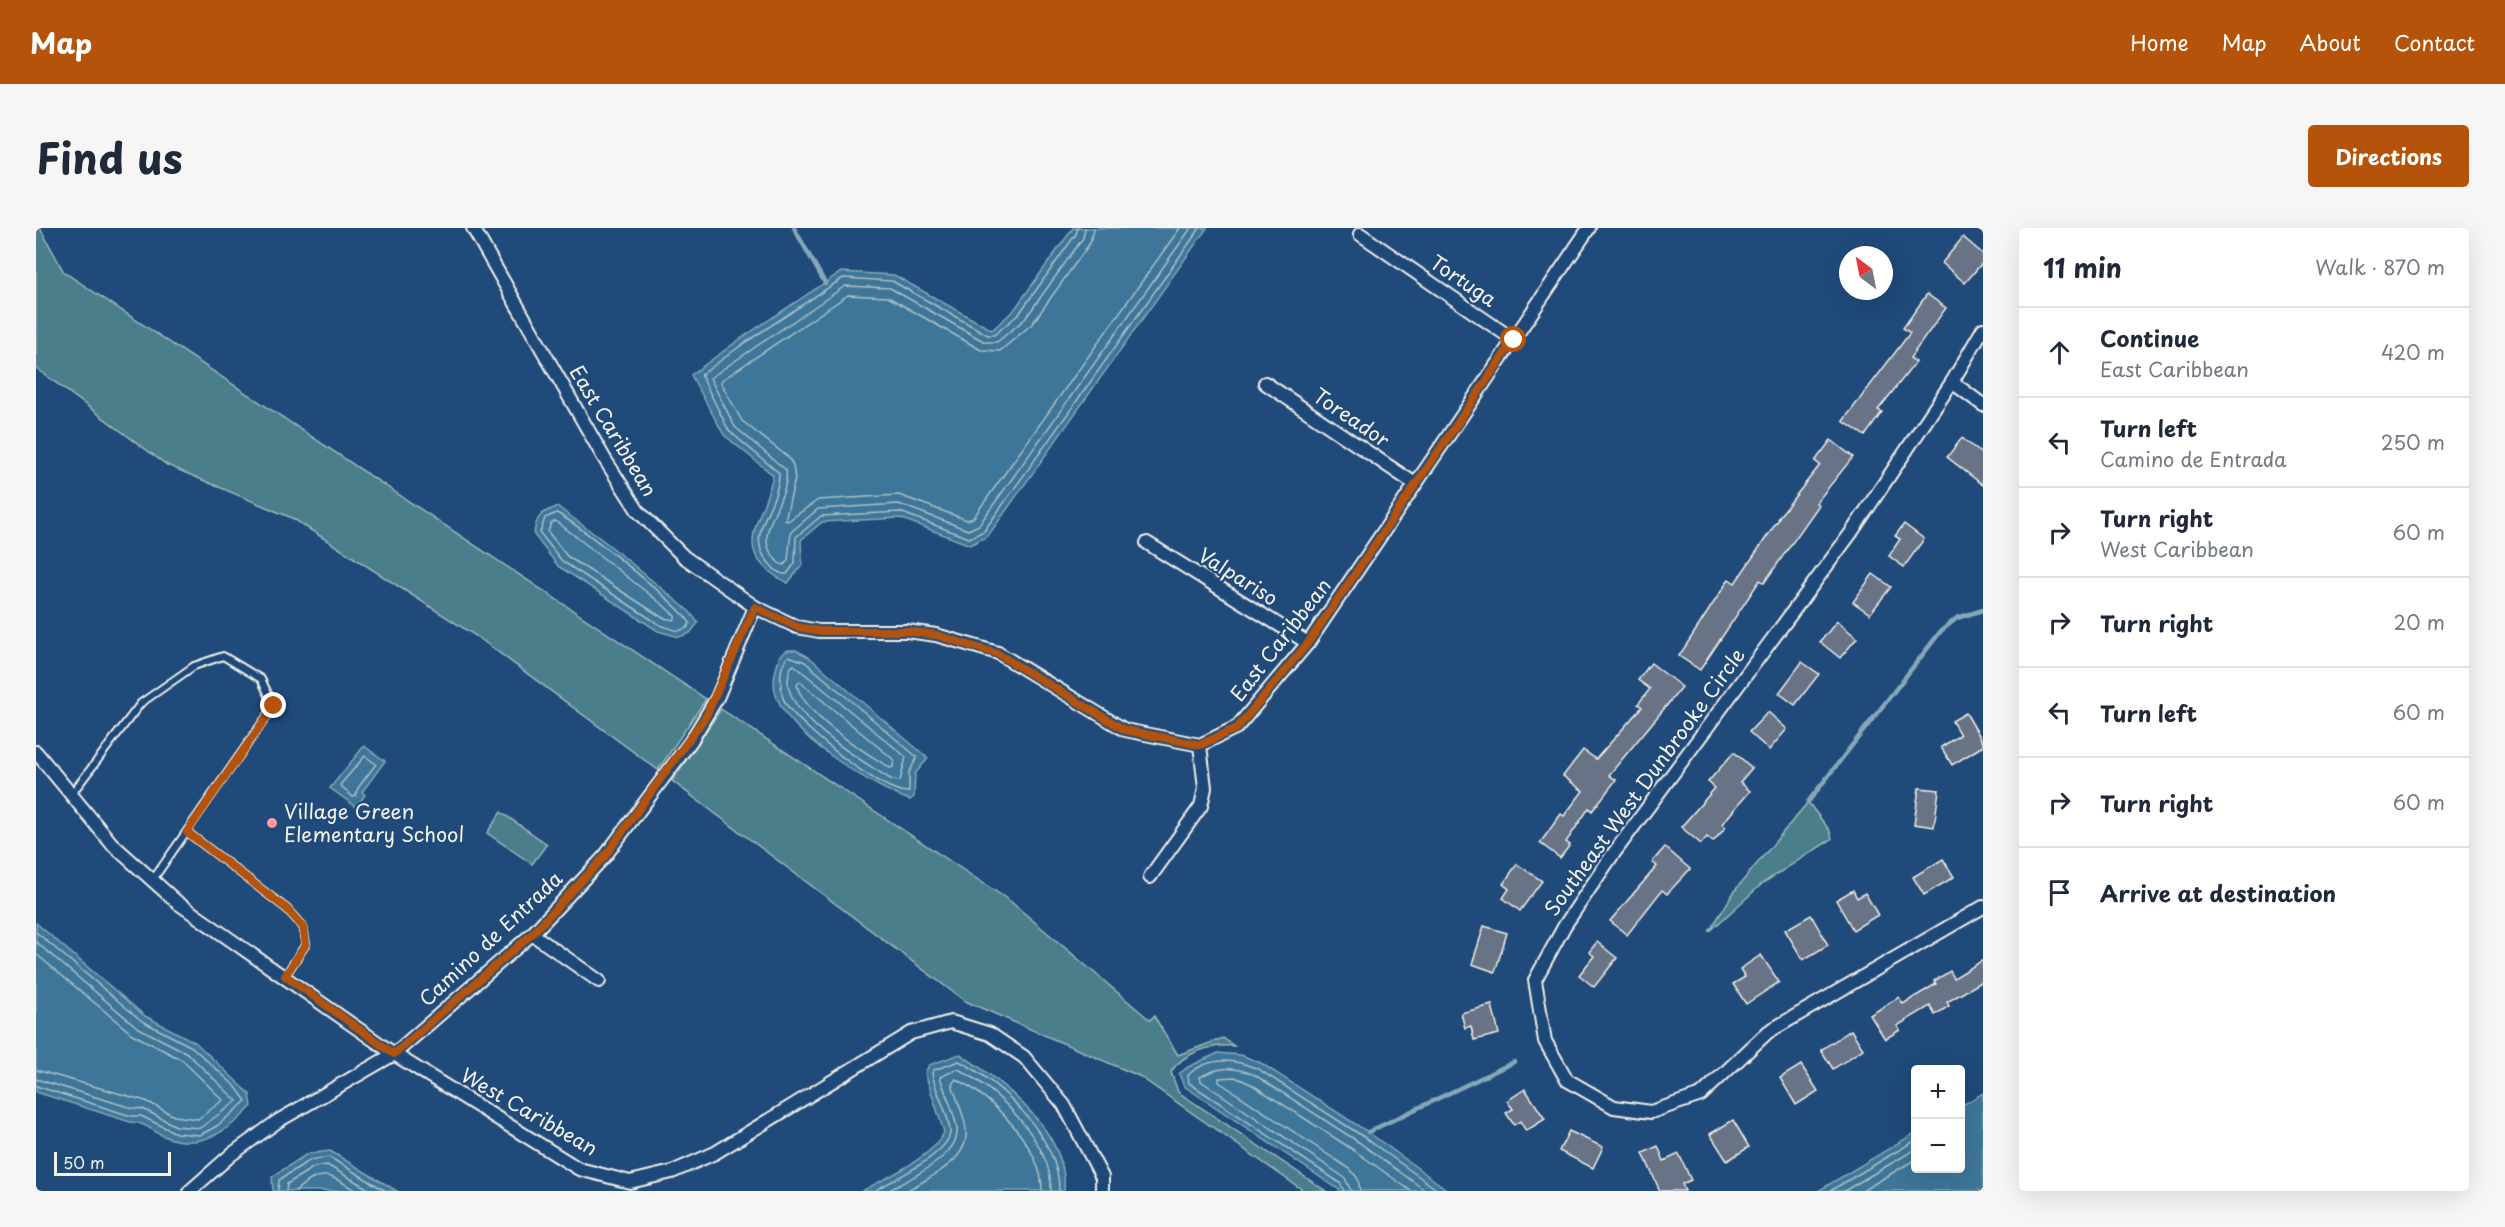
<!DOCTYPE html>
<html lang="en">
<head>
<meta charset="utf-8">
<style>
  :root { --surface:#fff; --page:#f6f6f7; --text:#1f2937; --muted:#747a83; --line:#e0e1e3; --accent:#b45309 }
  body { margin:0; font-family:"Playpen Sans",sans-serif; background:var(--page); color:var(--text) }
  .controls { position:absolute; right:18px; bottom:18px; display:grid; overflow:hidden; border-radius:6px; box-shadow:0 6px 24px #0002 }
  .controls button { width:54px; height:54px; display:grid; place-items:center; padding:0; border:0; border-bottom:2px solid var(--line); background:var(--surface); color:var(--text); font:30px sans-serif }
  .compass { position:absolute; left:1803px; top:18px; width:54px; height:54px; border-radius:50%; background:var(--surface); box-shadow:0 6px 24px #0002; rotate:328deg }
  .scale { position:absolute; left:18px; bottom:15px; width:117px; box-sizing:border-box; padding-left:6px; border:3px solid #f4f1e8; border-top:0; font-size:16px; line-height:21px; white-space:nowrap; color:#f4f1e8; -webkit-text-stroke:4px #1f4a7a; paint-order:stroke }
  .stop { position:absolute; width:18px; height:18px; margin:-14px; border:4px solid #b45309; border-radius:50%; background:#fff }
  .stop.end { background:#b45309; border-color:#fff; box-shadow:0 2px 6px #0008 }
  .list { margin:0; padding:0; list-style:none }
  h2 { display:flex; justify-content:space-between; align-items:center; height:78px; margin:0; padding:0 24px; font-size:26px }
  h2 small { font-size:20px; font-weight:400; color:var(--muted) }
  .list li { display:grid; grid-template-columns:39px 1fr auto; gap:18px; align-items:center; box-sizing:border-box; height:90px; padding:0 24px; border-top:2px solid var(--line) }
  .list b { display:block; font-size:22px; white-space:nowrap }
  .list p { margin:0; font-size:20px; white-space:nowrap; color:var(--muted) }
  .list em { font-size:20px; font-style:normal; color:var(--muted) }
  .icon { flex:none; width:33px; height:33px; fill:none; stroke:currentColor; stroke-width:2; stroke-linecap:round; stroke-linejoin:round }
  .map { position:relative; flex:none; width:1947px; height:963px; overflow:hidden; border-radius:6px }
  header { display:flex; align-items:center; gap:36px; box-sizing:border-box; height:84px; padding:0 30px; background:var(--accent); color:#fff }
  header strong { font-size:28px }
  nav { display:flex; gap:33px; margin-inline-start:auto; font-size:21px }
  .intro { display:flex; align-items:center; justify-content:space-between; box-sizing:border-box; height:144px; padding:0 36px }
  h1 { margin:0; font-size:42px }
  .button { padding:15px 27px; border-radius:6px; background:var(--accent); color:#fff; font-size:21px; font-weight:700 }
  main { display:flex; gap:36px; padding:0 36px }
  aside { flex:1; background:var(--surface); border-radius:6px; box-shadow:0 6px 24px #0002 }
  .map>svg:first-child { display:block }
  .green { fill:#4b7e8b; stroke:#a0b8ba; stroke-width:1.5 }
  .water { fill:#3e7698; stroke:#87a7b8; stroke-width:1.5 }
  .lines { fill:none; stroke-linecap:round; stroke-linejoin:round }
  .shore { stroke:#abc0c8; stroke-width:1.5 }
  .stream { stroke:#87a7b8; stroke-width:4.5 }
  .building { fill:#677386; stroke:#f4f1e8; stroke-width:1.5 }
  .lane-casing { stroke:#f4f1e8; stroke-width:10 }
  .street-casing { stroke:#f4f1e8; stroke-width:16 }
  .lane { stroke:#1f4a7a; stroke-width:6 }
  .street { stroke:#1f4a7a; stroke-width:12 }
  .route { stroke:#b45309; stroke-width:8 }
  .poi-dot { fill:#ff9aa2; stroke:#1f4a7a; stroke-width:2 }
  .labels { text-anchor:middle; stroke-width:4.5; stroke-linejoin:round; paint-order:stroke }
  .street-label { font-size:20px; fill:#f4f1e8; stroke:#1f4a7a }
  .poi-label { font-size:20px; fill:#f4f1e8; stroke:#1f4a7a; text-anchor:start }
</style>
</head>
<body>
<header>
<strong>Map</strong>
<nav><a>Home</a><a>Map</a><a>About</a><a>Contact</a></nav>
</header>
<div class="intro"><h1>Find us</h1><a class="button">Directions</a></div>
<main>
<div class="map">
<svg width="1947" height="963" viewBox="0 0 1947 963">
  <rect width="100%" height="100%" fill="#1f4a7a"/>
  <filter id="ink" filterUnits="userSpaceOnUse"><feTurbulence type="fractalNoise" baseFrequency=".0167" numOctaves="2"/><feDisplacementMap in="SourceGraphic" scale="12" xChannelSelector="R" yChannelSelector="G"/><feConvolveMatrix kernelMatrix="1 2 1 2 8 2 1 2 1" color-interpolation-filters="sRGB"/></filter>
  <g filter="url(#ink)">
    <g class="green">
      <polygon points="0,0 4,0 28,44 670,471 622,542 443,410 256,290 131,237 0,140"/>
      <path d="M685,481L974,673L1114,792L1118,788L1142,827L1187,810L1198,818C1177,816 1147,824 1135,844L1142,864L1290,963H1268L1103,848L929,773L636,553Z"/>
      <polygon points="1772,574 1794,603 1796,611 1727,655 1673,704 1700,661"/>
      <polygon points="465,584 511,616 496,636 451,605"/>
    </g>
    <g class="water">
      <path d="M1037,0H1171L952,308L934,317L864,290L786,294L765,312L766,337L752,355C690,324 727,295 737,247L688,207L655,147L704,111L805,44L858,47L956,102L978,82Z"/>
      <path d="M522,279L572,316L654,384L662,395L654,405L643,409L622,403L522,338L498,307C499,290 505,283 522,279Z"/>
      <path d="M752,422H760L773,429L892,530L879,546L878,569L874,572C836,559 747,504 739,463C736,451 741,438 744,427Z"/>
      <polygon points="328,518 349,533 326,564 329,567 320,579 294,560"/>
      <path d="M0,695L109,788L159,814L214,866L216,878C193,903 162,923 128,908C116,903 109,894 94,894L0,864Z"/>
      <polygon points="1182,825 1205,827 1225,835 1332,904 1413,963 1305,963 1148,858 1143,846 1152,839"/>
      <path d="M924,826C967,854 1034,906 1028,963H826C849,950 899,928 908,904L889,845L893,837Z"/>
      <polygon points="1947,865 1947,963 1782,963 1879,905 1880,940 1924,940 1925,878"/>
      <polygon points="294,923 361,963 237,963 236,949 271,926"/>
    </g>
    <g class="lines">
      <g class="shore">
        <path d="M1042,0L1040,6L983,86L958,107H952L856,53L807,50L707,116L665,147L693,203L743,245C744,279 706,306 733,335C738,341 743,347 751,346L759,335L760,309L785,288L864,284L933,310L948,303L1164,0"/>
        <path d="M1049,0L1047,10L989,91L961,114H949L854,60L809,58L674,150L699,199L750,242C755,272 715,305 738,329C741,334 743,336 748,337L752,332L755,304L782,281L863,276L932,302L943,297L1155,0"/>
        <polyline points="1058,0 1054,15 996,96 964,123 945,122 852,69 812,67 686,152 685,155 706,193 752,229 757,237 759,251 749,292 752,293 782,272 863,267 931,292 937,290 1144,0"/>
        <path d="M521,285C544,298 642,375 654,395L651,400L642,403L624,397L526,333L504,305L509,290Z"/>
        <polygon points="520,293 627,377 639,388 639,392 627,390 531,328 512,304 515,295"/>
        <path d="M753,428L769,434L881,529L873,545V564C845,565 766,500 750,476C744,467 744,455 745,444C746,438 748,432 753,428Z"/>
        <path d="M758,437L870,529L864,553L856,552C828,534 751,490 752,453C753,446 752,440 758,437Z"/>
        <path d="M763,453L858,532L857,539L854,540C826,522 772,491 761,458Z"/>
        <polygon points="329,528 340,536 322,560 320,568 317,569 304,557"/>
        <polyline points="0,704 106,793 156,819 200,859 210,873 181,898 164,907 140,905 105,888 95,888 0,858"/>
        <polyline points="0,714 101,799 151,825 201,873 164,900 140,898 107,881 96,880 0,851"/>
        <polyline points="0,726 96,806 146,832 187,872 162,891 138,888 110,873 0,842"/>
        <polyline points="242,963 243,952 274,932 293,929 350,963"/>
        <polyline points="250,963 251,956 278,939 291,937 336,963"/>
        <path d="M259,963C286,941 292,945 320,963"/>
        <path d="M838,963C855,953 914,925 914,904C913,884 899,864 896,845L898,842L923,833C967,855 1024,912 1023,963"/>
        <path d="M852,963C871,952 922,929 921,903C920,886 909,866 904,849L922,841C962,861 1017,916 1015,963"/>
        <path d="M870,963C892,950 934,933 930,901C928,886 920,870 916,856L920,851C957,869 1007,921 1006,963"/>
        <path d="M1308,963L1304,955L1153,855L1152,847C1173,828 1197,830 1222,841L1328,909L1403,963"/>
        <path d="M1315,963L1309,950L1165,853L1164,849C1184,838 1197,838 1219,847L1324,915L1390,963"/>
        <polyline points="1324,963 1322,951 1315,942 1183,854 1183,850 1199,849 1215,856 1319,923 1375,963"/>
        <polyline points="1794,963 1880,912"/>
        <polyline points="1808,963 1880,921"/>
        <polyline points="1826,963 1880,931"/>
      </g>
      <g class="stream">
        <polyline points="758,0 789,55"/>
        <polyline points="1772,574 1905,403 1921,390 1947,382"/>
        <polyline points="1332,904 1478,834"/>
      </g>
    </g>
    <g class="building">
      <polygon points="1927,9 1947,26 1947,34 1929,55 1906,35"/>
      <polygon points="1891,66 1910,80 1874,130 1880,134 1842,182 1846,184 1829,208 1807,193 1874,105 1867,100"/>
      <polygon points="1926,210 1947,227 1947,257 1911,229"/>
      <polygon points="1795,212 1817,229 1780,275 1783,277 1728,355 1724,352 1664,442 1643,428 1693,351 1699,355 1743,291 1742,290 1784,237 1779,233"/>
      <polygon points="1868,296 1888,311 1868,339 1853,328 1864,311 1859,308"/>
      <polygon points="1837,346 1855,359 1834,386 1817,374"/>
      <polygon points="1801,393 1821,410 1804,430 1784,414"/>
      <polygon points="1766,434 1783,446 1759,477 1743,465"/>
      <polygon points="1615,435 1646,459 1573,547 1580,552 1556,583 1553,580 1530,614 1534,617 1524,630 1504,615 1525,586 1528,588 1547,563 1527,548 1547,522 1560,531 1606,479 1602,476 1614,461 1602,452"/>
      <polygon points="1732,484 1751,501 1733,522 1713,504"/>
      <polygon points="1930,485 1947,514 1947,518 1916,537 1905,519 1924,507 1916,493"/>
      <polygon points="1698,524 1716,540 1704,554 1714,563 1686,596 1690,599 1677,614 1671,609 1665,616 1645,599 1679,560 1672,554"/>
      <polygon points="1883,560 1903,562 1898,599 1878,596"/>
      <polygon points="1629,619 1654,641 1631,666 1626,662 1591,707 1574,693 1621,638 1616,634"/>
      <polygon points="1907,631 1918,649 1888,667 1877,649"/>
      <polygon points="1481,636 1506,653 1484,683 1467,670 1473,661 1467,656"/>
      <polygon points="1817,662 1821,670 1829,665 1842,687 1817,702 1800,672"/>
      <polygon points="1775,687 1792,717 1767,732 1749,702"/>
      <polygon points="1448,698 1471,705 1459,744 1436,736"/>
      <polygon points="1561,714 1581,730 1558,759 1543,747 1558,728 1553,724"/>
      <polygon points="1725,727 1743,754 1710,776 1697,756 1709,749 1704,741"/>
      <polygon points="1947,732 1947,753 1911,774 1913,778 1899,787 1894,778 1861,798 1864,802 1849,811 1834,787 1863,769 1867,776 1900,756 1898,753 1914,743 1918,750"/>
      <polygon points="1456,777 1463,806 1438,812 1435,798 1429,800 1425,785"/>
      <polygon points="1815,802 1827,821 1797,841 1785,822"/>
      <polygon points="1765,837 1782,863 1760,877 1744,850"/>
      <polygon points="1489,861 1509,891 1490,903 1484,893 1478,897 1470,885 1477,881 1471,873"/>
      <polygon points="1697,892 1713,919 1691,933 1674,906"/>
      <polygon points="1533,903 1567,919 1557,940 1523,923"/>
      <polygon points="1622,918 1628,933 1643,926 1655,952 1646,956 1649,963 1624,963 1607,925"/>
    </g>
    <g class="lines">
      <g class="lane-casing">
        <g id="lane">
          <polyline points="34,568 105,475 158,438 187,428 225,451 238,478 116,653"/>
          <polyline points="151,604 251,681 267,699 270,716 249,748"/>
        </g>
      </g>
      <g class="street-casing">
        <g id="street">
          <polyline points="437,0 568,230 602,283 648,329 719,379 761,399 783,403 871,403 900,407 962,425 1089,502 1164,517 1201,499 1272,415 1553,0"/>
          <polyline points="1324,6 1478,112"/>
          <polyline points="1947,101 1916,154 1815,305 1575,629 1529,697 1499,752 1509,813 1531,852 1578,879 1615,884 1665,867 1732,804 1947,679"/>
          <polyline points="1916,154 1947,177"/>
          <polyline points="1229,155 1379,256"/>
          <polyline points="1111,315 1272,415"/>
          <polyline points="0,524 76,616 142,675 358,826 543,941 594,954 636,944 679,925 875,805 915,794 954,806 988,829 1028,877 1066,949 1066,963"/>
          <polyline points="1114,649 1165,578 1169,560 1164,517"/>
          <polyline points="496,706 563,753"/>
          <polyline points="154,963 196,926 242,893 358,826 496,706 569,628 655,513 681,470 719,379"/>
        </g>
      </g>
      <use href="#lane" class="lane"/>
      <use href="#street" class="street"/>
    </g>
  </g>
  <g class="lines" filter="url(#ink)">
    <polyline class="route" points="238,478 151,604 251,681 267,699 270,716 249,748 358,826 496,706 569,628 670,488 719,379 761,399 783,403 870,403 900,407 962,426 1089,502 1164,517 1201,500 1272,415 1478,112"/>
  </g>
  <circle class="poi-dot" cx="236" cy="595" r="6"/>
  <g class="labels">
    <g class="street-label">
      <text transform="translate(1427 53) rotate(34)" y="7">Tortuga</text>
      <text transform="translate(1315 190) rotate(34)" y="7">Toreador</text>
      <text transform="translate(577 203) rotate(59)" y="7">East Caribbean</text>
      <text transform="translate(1202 349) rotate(32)" y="7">Valpariso</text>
      <text transform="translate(1245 412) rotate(-52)" y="7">East Caribbean</text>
      <text transform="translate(1609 554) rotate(-54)" y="7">Southeast West Dunbrooke Circle</text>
      <text transform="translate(455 711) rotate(-43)" y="7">Camino de Entrada</text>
      <text transform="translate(493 884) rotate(30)" y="7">West Caribbean</text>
    </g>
    <g class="poi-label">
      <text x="248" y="591">Village Green<tspan x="248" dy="23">Elementary School</tspan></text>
    </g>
  </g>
</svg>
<div class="controls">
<button>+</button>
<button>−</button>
</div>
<svg class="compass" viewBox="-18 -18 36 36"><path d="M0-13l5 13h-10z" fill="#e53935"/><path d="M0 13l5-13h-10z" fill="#747a83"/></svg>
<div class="scale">50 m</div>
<div class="stop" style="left:1478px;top:112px"></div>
<div class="stop end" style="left:238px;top:478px"></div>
</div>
<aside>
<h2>11 min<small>Walk · 870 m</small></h2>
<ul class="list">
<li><svg class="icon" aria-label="ahead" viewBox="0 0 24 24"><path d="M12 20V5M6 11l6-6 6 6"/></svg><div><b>Continue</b><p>East Caribbean</p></div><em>420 m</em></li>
<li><svg class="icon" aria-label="left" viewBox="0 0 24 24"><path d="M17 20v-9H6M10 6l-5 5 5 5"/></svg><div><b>Turn left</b><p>Camino de Entrada</p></div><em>250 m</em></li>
<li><svg class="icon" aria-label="right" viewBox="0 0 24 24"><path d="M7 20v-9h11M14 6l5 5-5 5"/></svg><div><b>Turn right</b><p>West Caribbean</p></div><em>60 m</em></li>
<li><svg class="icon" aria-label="right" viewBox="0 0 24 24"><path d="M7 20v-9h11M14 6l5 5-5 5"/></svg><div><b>Turn right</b></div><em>20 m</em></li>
<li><svg class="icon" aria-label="left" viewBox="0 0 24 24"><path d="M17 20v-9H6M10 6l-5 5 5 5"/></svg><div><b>Turn left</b></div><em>60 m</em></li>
<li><svg class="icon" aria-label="right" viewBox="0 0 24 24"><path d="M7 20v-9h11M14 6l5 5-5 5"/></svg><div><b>Turn right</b></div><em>60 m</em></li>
<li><svg class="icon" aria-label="arrive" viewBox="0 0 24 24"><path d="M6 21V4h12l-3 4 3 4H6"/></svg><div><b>Arrive at destination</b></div></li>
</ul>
</aside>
</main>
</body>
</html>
